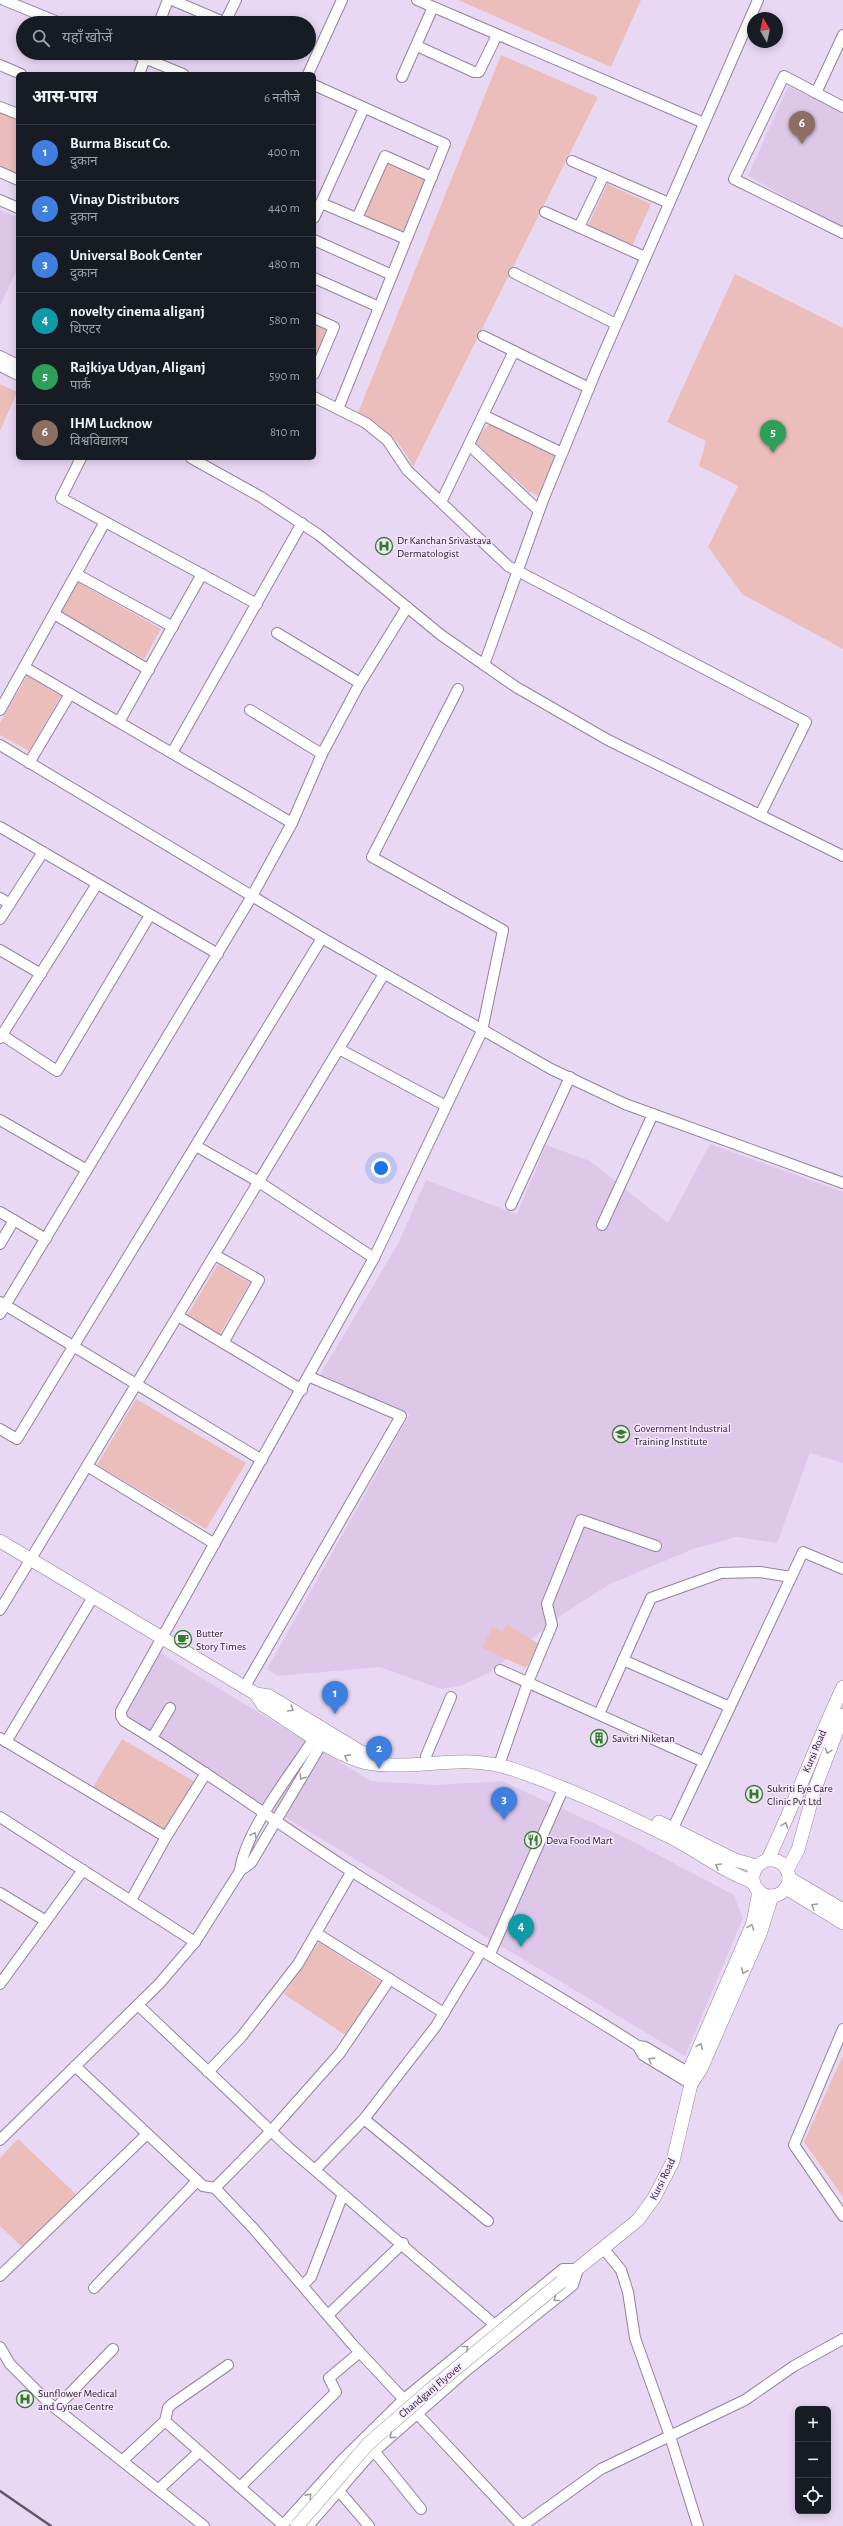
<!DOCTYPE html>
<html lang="hi">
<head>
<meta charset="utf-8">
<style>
  :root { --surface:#171b24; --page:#20242c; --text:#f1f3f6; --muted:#9ea1a6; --line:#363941; --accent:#1a73e8 }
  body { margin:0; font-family:"Alegreya Sans","Noto Sans Devanagari",sans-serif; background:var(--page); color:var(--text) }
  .controls { position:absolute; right:12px; bottom:12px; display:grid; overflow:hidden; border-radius:6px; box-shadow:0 2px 10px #0003 }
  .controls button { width:36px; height:36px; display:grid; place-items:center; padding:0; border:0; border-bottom:1px solid var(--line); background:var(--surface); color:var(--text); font:20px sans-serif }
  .compass { position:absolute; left:747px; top:12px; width:36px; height:36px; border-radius:50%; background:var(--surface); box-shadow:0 2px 10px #0003; rotate:351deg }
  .you { position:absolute; left:381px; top:1168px; width:14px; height:14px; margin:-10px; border:3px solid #fff; border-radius:50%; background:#1a73e8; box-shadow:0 0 0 6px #1a73e833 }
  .badge { display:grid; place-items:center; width:26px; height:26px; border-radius:50%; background:var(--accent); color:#fff; font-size:13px; font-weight:700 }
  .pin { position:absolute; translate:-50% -33px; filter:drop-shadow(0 1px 2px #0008) }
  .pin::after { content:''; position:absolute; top:21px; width:14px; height:12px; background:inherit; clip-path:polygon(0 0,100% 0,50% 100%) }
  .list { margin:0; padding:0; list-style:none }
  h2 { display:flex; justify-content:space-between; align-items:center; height:52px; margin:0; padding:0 16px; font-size:17px }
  h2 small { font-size:13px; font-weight:400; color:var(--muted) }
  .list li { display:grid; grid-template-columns:26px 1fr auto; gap:12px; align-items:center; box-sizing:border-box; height:56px; padding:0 16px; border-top:1px solid var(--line) }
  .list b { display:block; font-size:15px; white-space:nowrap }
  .list p { margin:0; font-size:13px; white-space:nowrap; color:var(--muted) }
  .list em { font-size:13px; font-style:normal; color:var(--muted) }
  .icon { flex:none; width:22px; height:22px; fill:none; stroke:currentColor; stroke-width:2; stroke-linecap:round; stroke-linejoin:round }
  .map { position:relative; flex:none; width:843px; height:2526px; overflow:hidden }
  .search { position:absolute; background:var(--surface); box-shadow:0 2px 10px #0003; left:16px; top:16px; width:300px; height:44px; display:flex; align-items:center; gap:10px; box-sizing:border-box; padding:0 14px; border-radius:22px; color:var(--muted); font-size:15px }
  .panel { position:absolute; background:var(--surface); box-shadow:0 2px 10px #0003; left:16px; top:72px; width:300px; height:388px; border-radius:6px }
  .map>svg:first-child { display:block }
  .built { fill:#ddc8e9 }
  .green { fill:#ecbebb }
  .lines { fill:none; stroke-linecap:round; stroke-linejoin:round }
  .minor-casing { stroke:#93839c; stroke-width:12 }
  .major-casing { stroke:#93839c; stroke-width:14 }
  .minor { stroke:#fff; stroke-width:10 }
  .major { stroke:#fff; stroke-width:13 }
  .rail { stroke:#605766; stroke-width:2.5 }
  .major-bridge-casing { stroke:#93839c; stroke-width:14; stroke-linecap:butt }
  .major-bridge { stroke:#fff; stroke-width:13 }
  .oneway { stroke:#a09da2 }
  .labels { text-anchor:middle; stroke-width:3; stroke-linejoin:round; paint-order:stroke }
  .poi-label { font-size:11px; fill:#2d2631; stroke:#f5e6fd; text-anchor:start }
  .street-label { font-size:11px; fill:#2d2631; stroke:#f5e6fd }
</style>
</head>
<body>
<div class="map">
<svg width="843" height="2526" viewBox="0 0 843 2526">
  <rect width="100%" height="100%" fill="#e9d8f4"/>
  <g class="built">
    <polygon points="788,86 843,113 843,228 748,176"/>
    <polygon points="0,210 18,218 18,267 0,306"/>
    <polygon points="710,1144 843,1192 843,1463 810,1453 777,1543 736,1537 693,1549 610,1584 560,1616 489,1673 460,1686 441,1689 380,1667 278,1676 267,1669 410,1414 320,1375 398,1244 426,1180 517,1214 546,1145 590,1161 668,1223"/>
    <polygon points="159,1652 371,1781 434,1785 502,1781 626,1838 734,1895 743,1918 685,2056 122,1720"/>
  </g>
  <g class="green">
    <polygon points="458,0 641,0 611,67"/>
    <path d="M501,55L598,97L413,467C401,441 383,425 358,413Z"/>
    <polygon points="0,111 18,118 18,165 15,172 0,166"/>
    <polygon points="387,163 426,180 403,233 364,216"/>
    <polygon points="607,184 651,204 632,246 588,226"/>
    <polygon points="735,274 843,328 843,649 742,594 708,547 738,486 699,466 706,441 667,422"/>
    <polygon points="314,324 328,331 314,361"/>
    <polygon points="0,384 17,392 0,431"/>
    <polygon points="493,420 562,453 543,500 531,491 530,493 517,480 469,445"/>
    <polygon points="78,582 161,629 144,659 61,612"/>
    <polygon points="27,676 61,696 29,751 0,735 0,723"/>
    <polygon points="218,1264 250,1283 219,1335 187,1316"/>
    <polygon points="136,1399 246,1463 206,1529 97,1465"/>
    <polygon points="507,1624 539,1644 526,1668 482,1648 493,1626 502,1632"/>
    <polygon points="122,1739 197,1783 167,1833 92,1789"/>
    <polygon points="319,1942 382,1983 347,2036 284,1994"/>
    <polygon points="842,2057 843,2058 843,2197 804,2142"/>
    <polygon points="18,2139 76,2194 24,2249 0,2226 0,2158"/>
  </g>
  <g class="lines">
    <g class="minor-casing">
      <g id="minor">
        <polyline points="4,0 60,23"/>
        <polyline points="172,0 226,23"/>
        <polyline points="417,0 704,123"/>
        <polyline points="225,22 236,0"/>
        <polyline points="159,23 168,0"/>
        <polyline points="417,46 474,72 479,72 497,35"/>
        <polyline points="132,53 183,74"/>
        <polyline points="0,65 21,74"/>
        <polyline points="139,74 147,53"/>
        <polyline points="308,74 342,0"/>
        <polyline points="402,77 433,7"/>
        <polyline points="314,85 445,144 338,409"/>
        <polyline points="816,93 843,35"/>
        <polyline points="0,107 18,114"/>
        <polyline points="843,107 784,76 734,179 843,233"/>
        <polyline points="572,161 669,203"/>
        <polyline points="0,172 18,180"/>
        <polyline points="0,200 18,208"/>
        <polyline points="321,203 406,239"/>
        <polyline points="545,212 645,257"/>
        <polyline points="314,218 364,108"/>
        <polyline points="357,218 385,156 432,177"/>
        <polyline points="579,227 604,175"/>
        <polyline points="314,240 392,275"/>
        <polyline points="514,273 616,324"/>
        <polyline points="314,278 379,307"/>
        <polyline points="314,318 334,327 314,374"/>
        <polyline points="483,336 589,388"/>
        <polyline points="0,356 18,365"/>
        <polyline points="0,366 18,375"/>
        <polyline points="314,397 366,423 387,440 407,470 508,566 806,722 760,815"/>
        <polyline points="483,415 562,453"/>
        <polyline points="469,445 539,511"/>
        <polyline points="81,458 61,498 257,604"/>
        <polyline points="191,458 261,497 319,535 441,635 516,687 608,740 843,856"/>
        <polyline points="441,502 514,351"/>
        <polyline points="76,574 173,627"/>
        <polyline points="54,614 149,670"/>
        <polyline points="277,633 360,683"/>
        <polyline points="484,665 543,500 596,371 758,0"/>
        <polyline points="24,667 292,823"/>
        <path d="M458,689L372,857L503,930L482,1031L374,1258L121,1711V1716L124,1721C202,1768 275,1822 351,1871C446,1931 544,1986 638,2046L643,2055L691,2084"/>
        <polyline points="0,710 105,522"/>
        <polyline points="250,710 322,754"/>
        <polyline points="119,722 202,574"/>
        <polyline points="0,745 322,938 551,1069 625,1104 843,1183"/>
        <polyline points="172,753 302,523"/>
        <polyline points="29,763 70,694"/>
        <polyline points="0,827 218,954"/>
        <polyline points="0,898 10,904"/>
        <polyline points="0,919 43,852"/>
        <polyline points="0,950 41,974"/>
        <polyline points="2,1035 57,1071 150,915"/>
        <polyline points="0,1038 97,884"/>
        <polyline points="339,1049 446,1106"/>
        <polyline points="0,1120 87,1170"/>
        <polyline points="196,1146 259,1182 374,1258"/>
        <polyline points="511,1205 570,1077"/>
        <polyline points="0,1212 46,1239"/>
        <polyline points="602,1225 653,1114"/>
        <polyline points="0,1244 14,1220"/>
        <polyline points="215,1255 259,1280 223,1343"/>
        <polyline points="0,1302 262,1460"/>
        <polyline points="0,1314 252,896 292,823 322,754 360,683 407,607"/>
        <polyline points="178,1316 302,1390"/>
        <polyline points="0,1429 17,1439 322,938"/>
        <polyline points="87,1466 215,1544"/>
        <polyline points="0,1610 384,974"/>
        <polyline points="623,1660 730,1707"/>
        <polyline points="500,1670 704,1762"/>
        <polyline points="244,1688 401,1416 310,1377"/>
        <polyline points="599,1714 651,1598 721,1573 760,1572 791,1577"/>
        <polyline points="0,1738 166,1837"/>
        <polyline points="152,1738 170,1708"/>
        <polyline points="6,1742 93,1597"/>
        <polyline points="426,1756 451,1697"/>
        <polyline points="499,1765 528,1682 552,1625 547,1604 581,1520 656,1546"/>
        <polyline points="0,1817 195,1942"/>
        <polyline points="673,1828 803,1552 843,1569"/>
        <path d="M240,1871C244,1832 293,1771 315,1737L320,1734"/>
        <polyline points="0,1893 46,1921"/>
        <polyline points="131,1900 166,1837 206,1773"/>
        <polyline points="316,1933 444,2013"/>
        <polyline points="490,1954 564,1787"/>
        <polyline points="0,1984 83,1870"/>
        <polyline points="138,2005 288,2147 495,2325"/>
        <polyline points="843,2029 794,2145 843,2216"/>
        <polyline points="638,2046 645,2047 691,2074"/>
        <polyline points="75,2066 203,2186 215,2188 253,2228 353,2345 522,2526"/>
        <polyline points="208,2072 242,2036 298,1964 352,1871"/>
        <polyline points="364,2119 488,2221"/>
        <polyline points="0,2140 159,1984 195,1942 240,1871 251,1863 325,1738"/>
        <polyline points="315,2170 364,2119 436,2026 482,1950"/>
        <polyline points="215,2188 271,2131 340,2053 390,1979"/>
        <polyline points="603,2248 621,2270 628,2292 635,2338 670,2436 698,2526"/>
        <polyline points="0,2276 147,2134"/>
        <polyline points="303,2285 311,2277 343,2194"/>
        <polyline points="94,2288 197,2181"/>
        <polyline points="328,2315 403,2243"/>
        <polyline points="0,2347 10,2364 49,2403 204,2526"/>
        <polyline points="56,2408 113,2349"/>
        <polyline points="165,2421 283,2525"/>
        <polyline points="374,2451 421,2509"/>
        <polyline points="122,2461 165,2421 168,2408 172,2404 228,2365"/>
        <polyline points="240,2487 336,2392 329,2378 360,2352"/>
        <polyline points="159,2489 199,2452"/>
        <polyline points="339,2491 369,2526"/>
        <polyline points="282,2526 341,2461 404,2399 563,2269 578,2269 573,2285 467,2370 369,2456 308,2526"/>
        <polyline points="522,2526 601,2469 745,2400 794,2366 843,2339"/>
      </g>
    </g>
    <g class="major-casing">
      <g id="major">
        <path d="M0,1541L256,1694L263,1705C294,1724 339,1760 374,1764C425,1770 463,1752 515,1770C568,1788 618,1811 668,1836C697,1850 722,1871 753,1882"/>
        <polyline points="256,1694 269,1696 361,1752 381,1758"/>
        <polyline points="659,1822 735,1860 756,1866"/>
        <path d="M768,1859C795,1803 816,1744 843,1687"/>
        <circle cx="771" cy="1878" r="18"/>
        <polyline points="787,1870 798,1850 814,1791 843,1715"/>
        <polyline points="789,1878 843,1910"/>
        <polyline points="786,1888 843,1923"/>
        <polyline points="691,2084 701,2069 760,1934 772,1896"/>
        <polyline points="561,2282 638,2220 654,2198 673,2161 691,2084 691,2066 753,1923 759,1891"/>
      </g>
    </g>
    <use href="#minor" class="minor"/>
    <use href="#major" class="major"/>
    <polyline class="rail" points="0,2491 51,2526"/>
    <g class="major-bridge-casing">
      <polyline id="major-bridge" points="297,2526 368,2444 430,2390 561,2282"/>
    </g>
    <use href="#major-bridge" class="major-bridge"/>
  </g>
  <defs><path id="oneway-chevron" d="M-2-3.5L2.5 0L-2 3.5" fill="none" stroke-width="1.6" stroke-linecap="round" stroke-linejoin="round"/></defs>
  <g class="oneway">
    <use href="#oneway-chevron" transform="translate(291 1709) rotate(31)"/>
    <use href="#oneway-chevron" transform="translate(828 1751) rotate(110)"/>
    <use href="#oneway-chevron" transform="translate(347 1757) rotate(-151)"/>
    <use href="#oneway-chevron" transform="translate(302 1777) rotate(122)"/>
    <use href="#oneway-chevron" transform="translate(785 1825) rotate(-70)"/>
    <use href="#oneway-chevron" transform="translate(254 1835) rotate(-62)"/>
    <use href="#oneway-chevron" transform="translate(718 1866) rotate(-149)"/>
    <use href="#oneway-chevron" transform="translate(814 1906) rotate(-149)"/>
    <use href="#oneway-chevron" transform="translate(751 1927) rotate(-70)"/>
    <use href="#oneway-chevron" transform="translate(744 1971) rotate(114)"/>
    <use href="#oneway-chevron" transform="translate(700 2046) rotate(-66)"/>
    <use href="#oneway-chevron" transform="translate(651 2060) rotate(-148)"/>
    <use href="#oneway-chevron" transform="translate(556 2299) rotate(141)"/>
    <use href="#oneway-chevron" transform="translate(466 2348) rotate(-39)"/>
    <use href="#oneway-chevron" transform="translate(392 2436) rotate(139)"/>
    <use href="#oneway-chevron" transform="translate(309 2496) rotate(-48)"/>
  </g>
  <defs>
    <g id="hospital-ring" transform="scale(0.9)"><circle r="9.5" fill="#f5e6fd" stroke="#317e27" stroke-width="1.5"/><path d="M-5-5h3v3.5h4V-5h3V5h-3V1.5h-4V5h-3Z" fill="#317e27"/></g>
    <g id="university-ring" transform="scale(0.9)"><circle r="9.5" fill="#f5e6fd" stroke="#317e27" stroke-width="1.5"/><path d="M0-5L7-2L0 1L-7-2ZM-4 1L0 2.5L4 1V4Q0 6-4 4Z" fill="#317e27"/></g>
    <g id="cafe-ring" transform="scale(0.9)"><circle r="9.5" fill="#f5e6fd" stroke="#317e27" stroke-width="1.5"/><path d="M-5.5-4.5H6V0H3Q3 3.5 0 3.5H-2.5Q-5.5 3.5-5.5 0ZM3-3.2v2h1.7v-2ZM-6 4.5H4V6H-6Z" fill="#317e27"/></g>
    <g id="building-ring" transform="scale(0.9)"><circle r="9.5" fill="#f5e6fd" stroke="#317e27" stroke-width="1.5"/><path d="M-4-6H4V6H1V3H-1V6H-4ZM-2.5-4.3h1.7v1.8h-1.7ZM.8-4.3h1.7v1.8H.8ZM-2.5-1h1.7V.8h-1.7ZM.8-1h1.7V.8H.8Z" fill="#317e27"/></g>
    <g id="restaurant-ring" transform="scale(0.9)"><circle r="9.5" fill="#f5e6fd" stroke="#317e27" stroke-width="1.5"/><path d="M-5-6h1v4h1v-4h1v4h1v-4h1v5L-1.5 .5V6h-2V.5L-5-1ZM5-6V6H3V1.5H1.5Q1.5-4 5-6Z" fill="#317e27"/></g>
  </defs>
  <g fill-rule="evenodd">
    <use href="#hospital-ring" x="384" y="546"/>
    <use href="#university-ring" x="621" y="1434"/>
    <use href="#cafe-ring" x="183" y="1639"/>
    <use href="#building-ring" x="599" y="1738"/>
    <use href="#hospital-ring" x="754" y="1794"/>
    <use href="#restaurant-ring" x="533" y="1840"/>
    <use href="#hospital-ring" x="25" y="2399"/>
  </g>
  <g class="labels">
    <g class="poi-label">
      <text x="397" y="544">Dr Kanchan Srivastava<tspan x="397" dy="13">Dermatologist</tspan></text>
      <text x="634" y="1432">Government Industrial<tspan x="634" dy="13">Training Institute</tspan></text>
      <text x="196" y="1637">Butter<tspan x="196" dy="13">Story Times</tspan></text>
      <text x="612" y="1742">Savitri Niketan</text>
      <text x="767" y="1792">Sukriti Eye Care<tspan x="767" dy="13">Clinic Pvt Ltd</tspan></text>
      <text x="546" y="1844">Deva Food Mart</text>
      <text x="38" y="2397">Sunflower Medical<tspan x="38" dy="13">and Gynae Centre</tspan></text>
    </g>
    <g class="street-label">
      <text transform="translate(814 1751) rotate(-67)" y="4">Kursi Road</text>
      <text transform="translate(662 2179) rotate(-64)" y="4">Kursi Road</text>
      <text transform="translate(430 2390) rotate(-40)" y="4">Chandganj Flyover</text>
    </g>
  </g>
</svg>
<div class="controls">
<button>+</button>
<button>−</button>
<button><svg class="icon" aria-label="locate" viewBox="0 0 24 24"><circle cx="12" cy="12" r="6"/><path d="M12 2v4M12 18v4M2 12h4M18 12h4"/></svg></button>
</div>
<svg class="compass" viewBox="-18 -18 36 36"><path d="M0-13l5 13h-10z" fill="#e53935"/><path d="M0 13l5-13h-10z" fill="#9ea1a6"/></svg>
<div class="you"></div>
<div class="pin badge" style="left:335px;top:1714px;background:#3f7fe0">1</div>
<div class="pin badge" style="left:379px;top:1769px;background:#3f7fe0">2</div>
<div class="pin badge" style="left:504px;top:1820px;background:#3f7fe0">3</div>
<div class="pin badge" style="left:521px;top:1947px;background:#0f9aa8">4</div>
<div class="pin badge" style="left:773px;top:453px;background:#2e9e5b">5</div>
<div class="pin badge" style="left:802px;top:144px;background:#8d6e63">6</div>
<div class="search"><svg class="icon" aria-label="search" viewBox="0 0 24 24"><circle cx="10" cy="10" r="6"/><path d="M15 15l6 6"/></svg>यहाँ खोजें</div>
<section class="panel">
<h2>आस-पास<small>6 नतीजे</small></h2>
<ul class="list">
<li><span class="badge" style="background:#3f7fe0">1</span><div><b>Burma Biscut Co.</b><p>दुकान</p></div><em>400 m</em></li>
<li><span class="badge" style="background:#3f7fe0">2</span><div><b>Vinay Distributors</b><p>दुकान</p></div><em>440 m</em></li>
<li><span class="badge" style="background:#3f7fe0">3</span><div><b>Universal Book Center</b><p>दुकान</p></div><em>480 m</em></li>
<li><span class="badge" style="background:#0f9aa8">4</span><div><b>novelty cinema aliganj</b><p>थिएटर</p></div><em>580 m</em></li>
<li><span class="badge" style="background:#2e9e5b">5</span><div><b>Rajkiya Udyan, Aliganj</b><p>पार्क</p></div><em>590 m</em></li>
<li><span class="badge" style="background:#8d6e63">6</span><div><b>IHM Lucknow</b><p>विश्वविद्यालय</p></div><em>810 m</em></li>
</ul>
</section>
</div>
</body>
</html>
